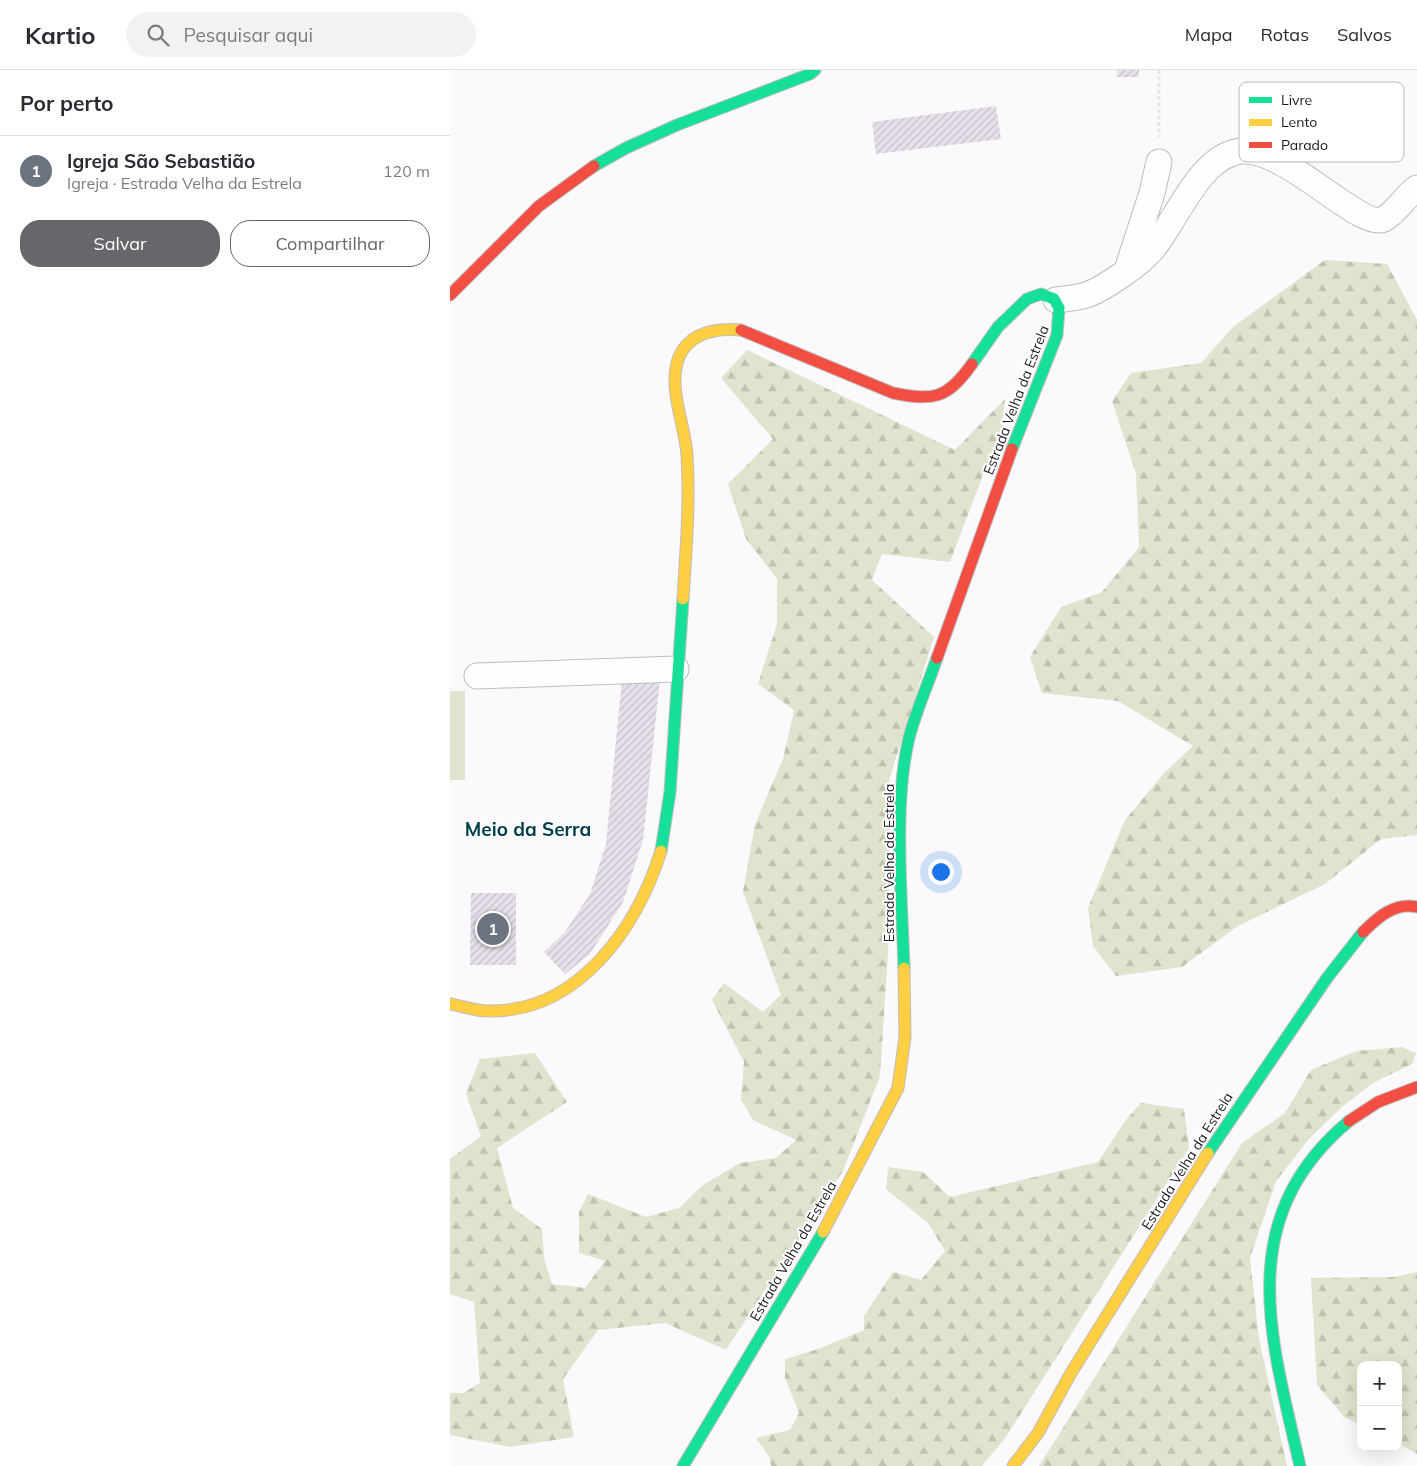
<!DOCTYPE html>
<html lang="pt">
<head>
<meta charset="utf-8">
<style>
  :root { --surface:#fff; --page:#f2f2f3; --text:#2b2b33; --muted:#7c7c81; --line:#e1e1e2; --accent:#68666a }
  body { margin:0; font-family:Mulish,sans-serif; background:var(--page); color:var(--text) }
  .controls { position:absolute; right:15px; bottom:15px; display:grid; overflow:hidden; border-radius:10px; box-shadow:0 5px 20px #0002 }
  .controls button { width:45px; height:45px; display:grid; place-items:center; padding:0; border:0; border-bottom:1px solid var(--line); background:var(--surface); color:var(--text); font:25px sans-serif }
  .you { position:absolute; left:490px; top:801px; width:18px; height:18px; margin:-12px; border:4px solid #fff; border-radius:50%; background:#1a73e8; box-shadow:0 0 0 8px #1a73e833 }
  .badge { display:grid; place-items:center; width:32px; height:32px; border-radius:50%; background:var(--accent); color:#fff; font-size:16px; font-weight:700 }
  .pin { position:absolute; translate:-50% -50%; border:2px solid #fff; box-shadow:0 1px 5px #0006 }
  .list { margin:0; padding:0; list-style:none }
  h2 { display:flex; justify-content:space-between; align-items:center; height:65px; margin:0; padding:0 20px; font-size:21px }
  h2 small { font-size:16px; font-weight:400; color:var(--muted) }
  .list li { display:grid; grid-template-columns:32px 1fr auto; gap:15px; align-items:center; box-sizing:border-box; height:70px; padding:0 20px; border-top:1px solid var(--line) }
  .list b { display:block; font-size:19px; white-space:nowrap }
  .list p { margin:0; font-size:16px; white-space:nowrap; color:var(--muted) }
  .list em { font-size:16px; font-style:normal; color:var(--muted) }
  .actions { display:flex; gap:10px; padding:15px 20px }
  .actions a { flex:1; padding:11px 0; border:1px solid var(--accent); border-radius:20px; text-align:center; font-size:18px; color:var(--accent) }
  .actions .main { background:var(--accent); color:#fff }
  .icon { flex:none; width:28px; height:28px; fill:none; stroke:currentColor; stroke-width:2; stroke-linecap:round; stroke-linejoin:round }
  .map { position:relative; flex:none; width:967px; height:1396px; overflow:hidden }
  header { display:flex; align-items:center; gap:30px; box-sizing:border-box; height:70px; padding:0 25px; background:var(--surface); border-bottom:1px solid var(--line) }
  header strong { font-size:24px }
  nav { display:flex; gap:28px; margin-inline-start:auto; font-size:18px }
  .search { width:350px; height:45px; background:var(--page); display:flex; align-items:center; gap:12px; box-sizing:border-box; padding:0 18px; border-radius:28px; color:var(--muted); font-size:19px }
  main { display:flex }
  aside { flex:1; background:var(--surface) }
  .map>svg:first-child { display:block }
  .forest { fill:url(#forest-firs) }
  .pitch { fill:#dfe4ce }
  .building { fill:url(#building-hatch) }
  .lines { fill:none; stroke-linecap:round; stroke-linejoin:round }
  .street-casing { stroke:#bebcc0; stroke-width:27 }
  .fast-casing { stroke:#bebcc0; stroke-width:13 }
  .slow-casing { stroke:#bebcc0; stroke-width:13 }
  .jam-casing { stroke:#bebcc0; stroke-width:13 }
  .path { stroke:#e6e5e6; stroke-width:3; stroke-dasharray:4 2.5; stroke-linecap:butt }
  .street { stroke:#fefeff; stroke-width:25 }
  .fast { stroke:#16e098; stroke-width:11 }
  .slow { stroke:#ffcf43; stroke-width:11 }
  .jam { stroke:#f24e42; stroke-width:11 }
  .labels { text-anchor:middle; stroke-width:4; stroke-linejoin:round; paint-order:stroke }
  .street-label { font-size:14px; fill:#19171b; stroke:#fff }
  .district-label { font-size:19px; font-weight:bold; fill:#003f49; stroke:#fff }
  .key { fill:#fff; stroke:#bab9bb; stroke-width:1 }
  .key-label { font-size:14px; fill:#19171b }
</style>
</head>
<body>
<header>
<strong>Kartio</strong>
<div class="search"><svg class="icon" aria-label="search" viewBox="0 0 24 24"><circle cx="10" cy="10" r="6"/><path d="M15 15l6 6"/></svg>Pesquisar aqui</div>
<nav><a>Mapa</a><a>Rotas</a><a>Salvos</a></nav>
</header>
<main>
<aside>
<h2>Por perto<small></small></h2>
<ul class="list">
<li><span class="badge" style="background:#6b7280">1</span><div><b>Igreja São Sebastião</b><p>Igreja · Estrada Velha da Estrela</p></div><em>120 m</em></li>
</ul>
<div class="actions"><a class="main">Salvar</a><a>Compartilhar</a></div>
</aside>
<div class="map">
<svg width="967" height="1396" viewBox="0 0 967 1396">
  <defs>
    <pattern id="forest-firs" width="22" height="20" patternUnits="userSpaceOnUse" patternTransform="scale(1.25)"><rect width="22" height="20" fill="#dfe4ce"/><path d="M5 1l3.5 6h-7zM16 11l3.5 6h-7z" fill="#bfc3b0"/></pattern>
    <pattern id="building-hatch" width="6" height="6" patternUnits="userSpaceOnUse" patternTransform="scale(1.25)"><rect width="6" height="6" fill="#e5e0ea"/><path d="M-1 1l2-2M0 6l6-6M5 7l2-2" fill="none" stroke="#c4bfc8"/></pattern>
  </defs>
  <rect width="100%" height="100%" fill="#fbf9fc"/>
  <g class="forest">
    <polygon points="875,190 937,194 967,250 967,765 931,769 875,814 788,856 732,897 666,906 643,876 638,838 675,750 716,701 743,676 668,631 592,623 580,587 611,537 652,522 689,477 686,404 662,331 681,303 751,293 783,257"/>
    <polygon points="297,280 505,380 555,329 552,355 500,492 432,484 422,510 484,567 439,710 439,867 430,1006 393,1101 276,1280 215,1253 148,1260 113,1309 124,1367 60,1377 0,1365 0,1323 13,1323 30,1313 24,1232 0,1224 0,1089 31,1066 16,1024 30,989 85,983 117,1032 47,1078 63,1138 92,1159 94,1188 102,1214 135,1218 155,1191 129,1183 129,1142 138,1124 196,1147 229,1138 253,1115 290,1093 326,1088 346,1070 303,1050 291,1030 294,992 262,930 274,913 313,942 331,925 293,822 305,754 333,689 344,640 308,614 327,554 327,509 296,469 278,414 323,369 271,308"/>
    <polygon points="952,977 966,983 962,994 923,1013 893,1036 859,1069 826,1111 800,1188 809,1269 837,1396 589,1396 792,1073 835,1043 861,1000 906,981"/>
    <polygon points="691,1033 734,1039 739,1078 556,1367 532,1396 321,1396 320,1388 306,1368 340,1360 349,1343 335,1308 335,1289 368,1279 414,1260 414,1246 443,1202 471,1210 495,1181 478,1153 436,1119 438,1097 473,1102 500,1127 648,1092 675,1051"/>
    <polygon points="967,1202 967,1384 948,1373 948,1295 911,1295 911,1355 894,1347 867,1315 861,1208 944,1207"/>
  </g>
  <rect class="pitch" x="0" y="621" width="15" height="89"/>
  <g class="building">
    <rect x="667" y="0" width="22" height="7"/>
    <polygon points="546,36 551,69 426,84 422,52"/>
    <polygon points="172,609 210,610 193,770 173,832 140,884 115,904 94,882 115,862 140,824 156,774"/>
    <polygon points="21,823 66,823 66,895 20,895"/>
  </g>
  <g class="lines">
    <g class="street-casing">
      <g id="street">
        <polyline points="677,200 702,123 709,92"/>
        <path d="M606,230C615,229 626,228 636,225C650,221 685,197 696,186C724,159 745,91 786,82C832,71 909,161 934,149C946,143 955,126 967,118"/>
        <polyline points="27,606 226,599"/>
      </g>
    </g>
    <g class="fast-casing">
      <g id="fast">
        <polyline points="144,96 176,78 227,55 360,4 365,0"/>
        <polyline points="522,294 548,257 577,229 591,224 604,229 609,238 607,265 562,379"/>
        <polyline points="211,781 220,722 233,529"/>
        <path d="M454,898C452,828 443,734 459,668C466,641 478,614 487,588"/>
        <polyline points="758,1083 877,908 913,862"/>
        <polyline points="233,1396 373,1162"/>
        <path d="M850,1396C821,1268 782,1149 899,1051"/>
      </g>
    </g>
    <g class="slow-casing">
      <g id="slow">
        <path d="M233,529C236,481 240,433 237,385C235,354 217,317 229,287C240,262 267,258 291,260"/>
        <path d="M0,934C12,936 25,941 38,941C128,943 187,858 211,781"/>
        <polyline points="373,1162 448,1018 455,967 454,898"/>
        <polyline points="563,1396 588,1363 621,1303 758,1083"/>
      </g>
    </g>
    <g class="jam-casing">
      <g id="jam">
        <polyline points="0,225 89,136 144,96"/>
        <path d="M291,260L443,323C484,331 497,329 522,294"/>
        <polyline points="487,588 562,379"/>
        <path d="M913,862C928,847 945,832 967,837"/>
        <polyline points="899,1051 928,1032 967,1017"/>
      </g>
    </g>
    <polyline class="path" points="709,0 709,67"/>
    <use href="#street" class="street"/>
    <use href="#fast" class="fast"/>
    <use href="#slow" class="slow"/>
    <use href="#jam" class="jam"/>
  </g>
  <g class="labels">
    <g class="street-label">
      <text transform="translate(566 330) rotate(-69)" y="5">Estrada Velha da Estrela</text>
      <text transform="translate(439 793) rotate(-90)" y="5">Estrada Velha da Estrela</text>
      <text transform="translate(737 1091) rotate(-58)" y="5">Estrada Velha da Estrela</text>
      <text transform="translate(343 1181) rotate(-60)" y="5">Estrada Velha da Estrela</text>
    </g>
    <g class="district-label">
      <text x="78" y="766">Meio da Serra</text>
    </g>
  </g>
  <rect x="789" y="12" width="165" height="80" rx="8" class="key"/>
  <rect x="799" y="27" width="23" height="6" fill="#16e098"/>
  <rect x="799" y="49" width="23" height="7" fill="#ffcf43"/>
  <rect x="799" y="72" width="23" height="6" fill="#f24e42"/>
  <g class="key-label">
    <text x="831" y="35">Livre</text>
    <text x="831" y="57">Lento</text>
    <text x="831" y="80">Parado</text>
  </g>
</svg>
<div class="controls">
<button>+</button>
<button>−</button>
</div>
<div class="you"></div>
<div class="pin badge" style="left:43px;top:859px;background:#6b7280">1</div>
</div>
</main>
</body>
</html>
